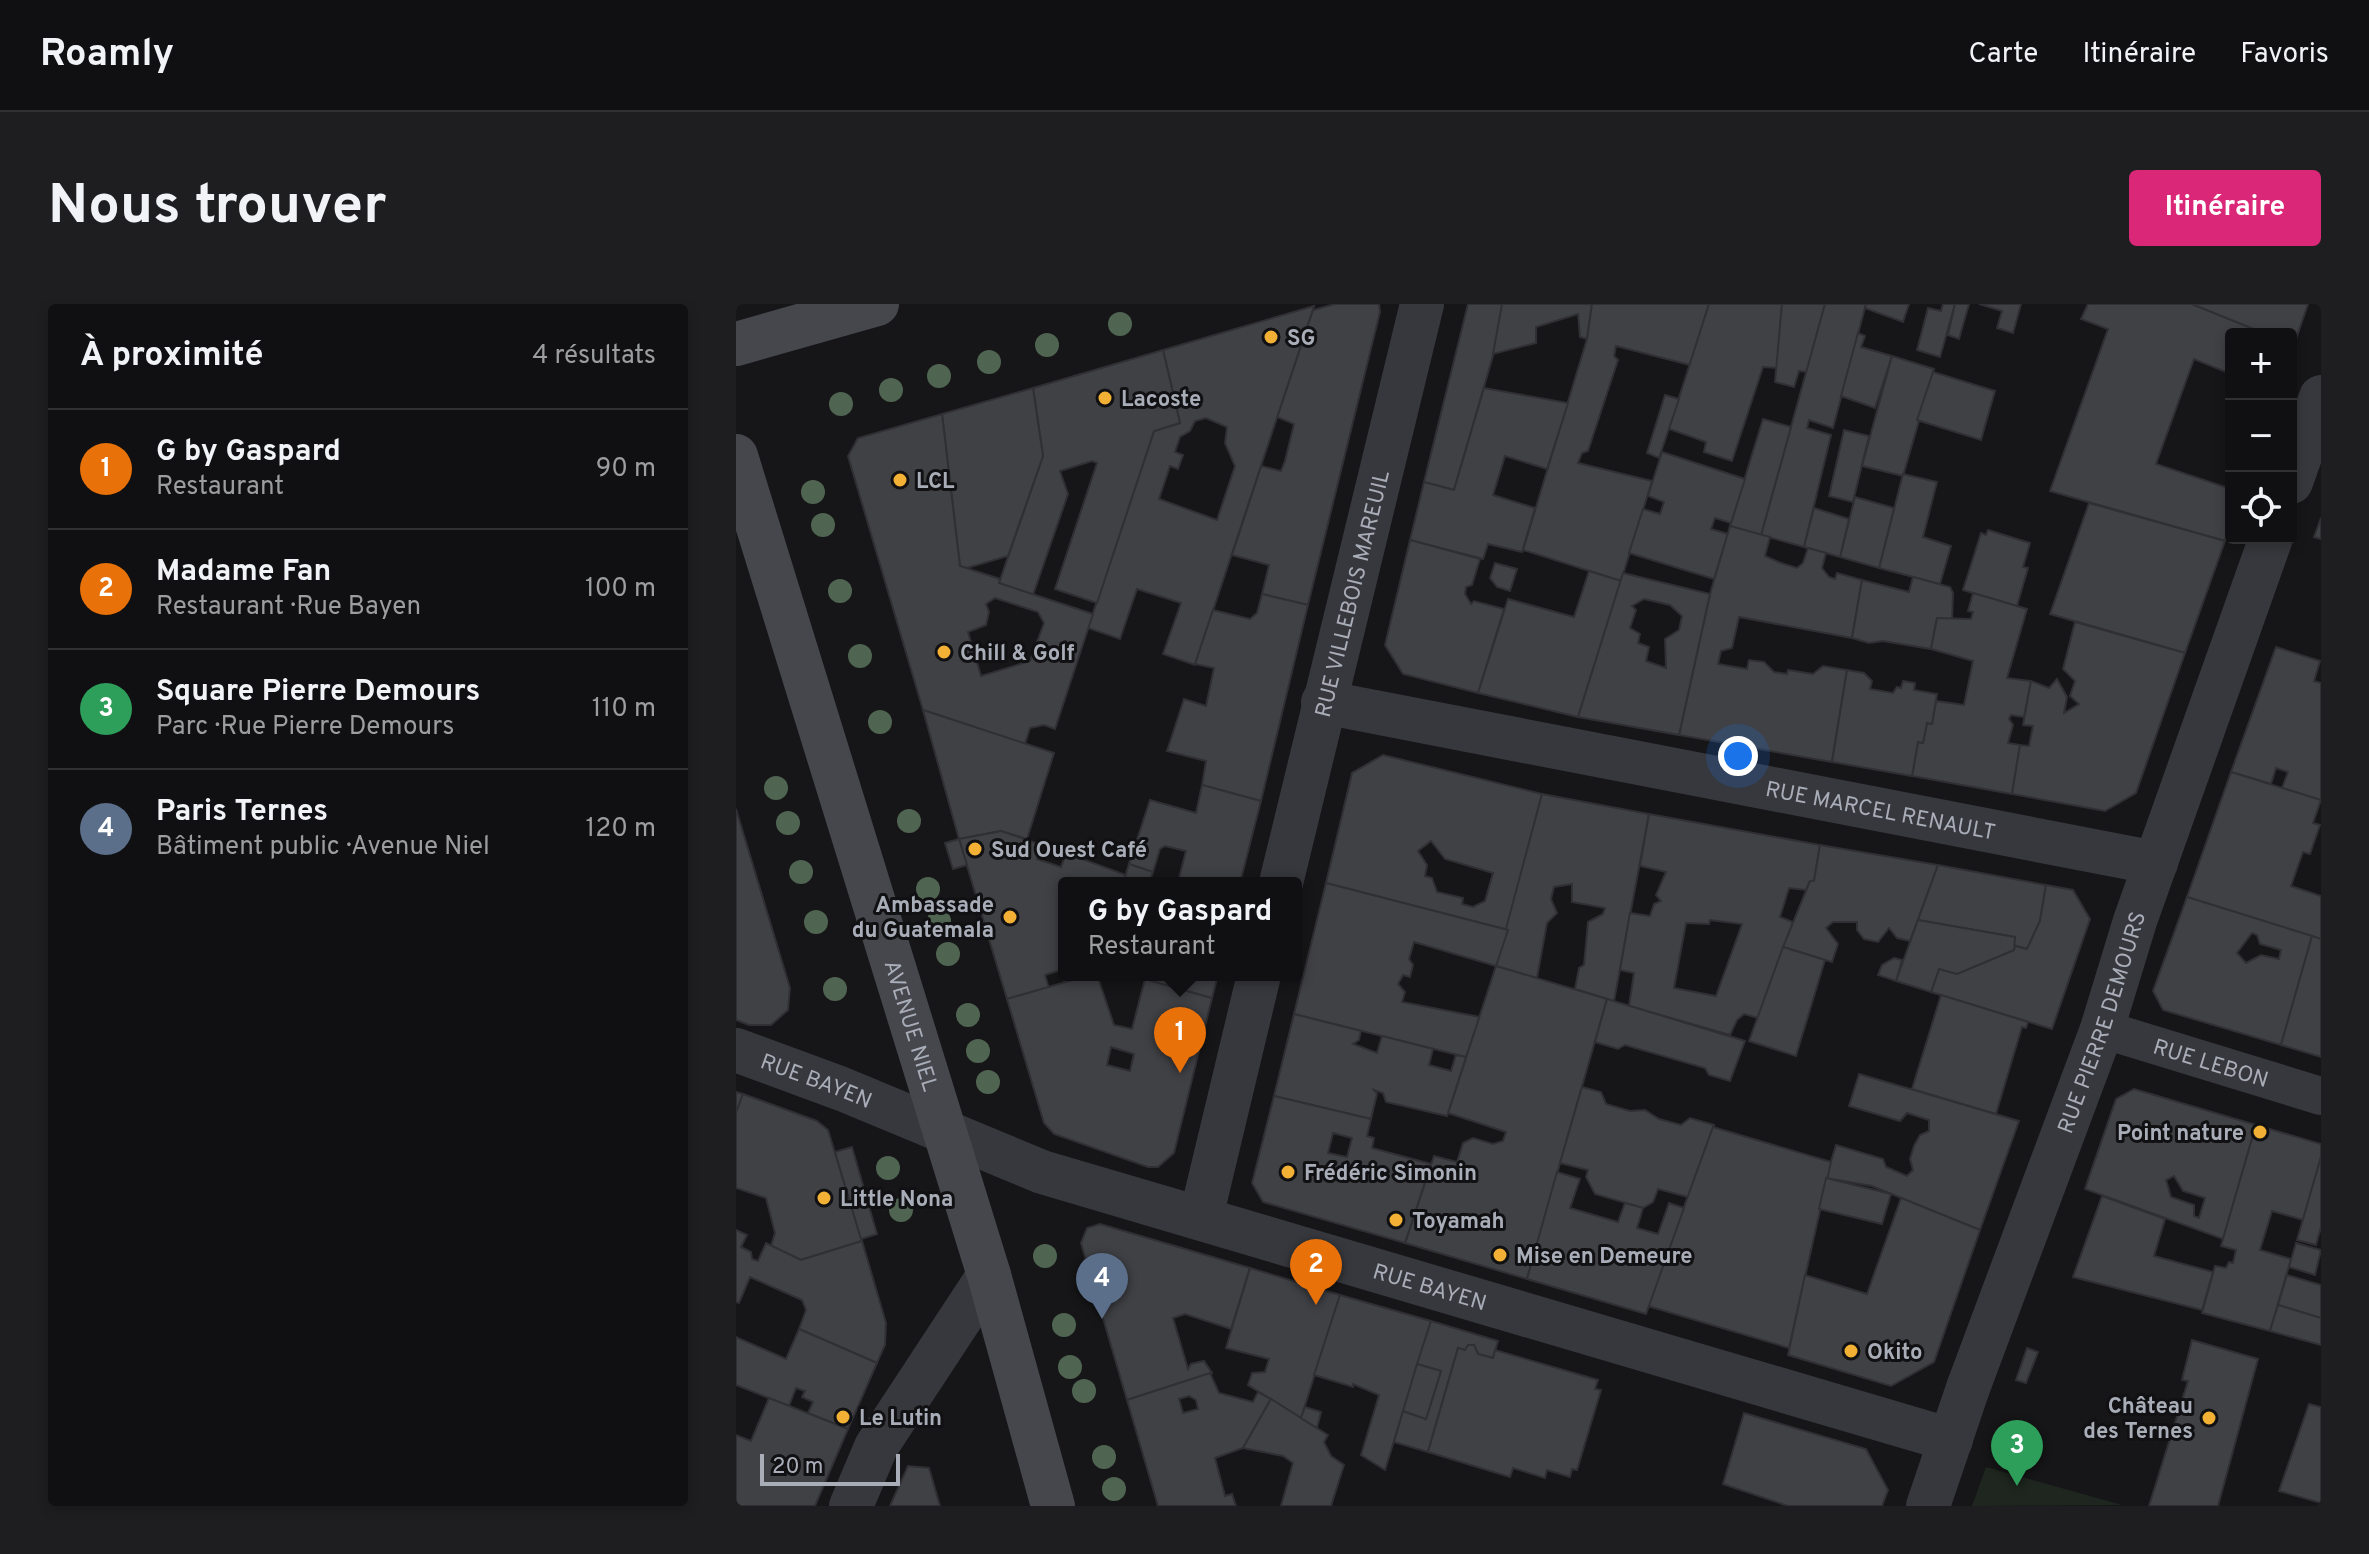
<!DOCTYPE html>
<html lang="fr">
<head>
<meta charset="utf-8">
<style>
  :root { --surface:#101012; --page:#1e1e20; --text:#f1f3f6; --muted:#9c9d9f; --line:#303032; --accent:#db2777 }
  body { margin:0; font-family:Overpass,sans-serif; background:var(--page); color:var(--text) }
  .controls { position:absolute; right:24px; top:24px; display:grid; overflow:hidden; border-radius:8px; box-shadow:0 4px 12px #0003 }
  .controls button { width:72px; height:72px; display:grid; place-items:center; padding:0; border:0; border-bottom:2px solid var(--line); background:var(--surface); color:var(--text); font:40px sans-serif }
  .scale { position:absolute; left:24px; bottom:20px; width:140px; box-sizing:border-box; padding-left:8px; border:4px solid #a8adb8; border-top:0; font-size:22px; line-height:28px; white-space:nowrap; color:#a8adb8; -webkit-text-stroke:6px #111113; paint-order:stroke }
  .you { position:absolute; left:1002px; top:452px; width:28px; height:28px; margin:-20px; border:6px solid #fff; border-radius:50%; background:#1a73e8; box-shadow:0 0 0 12px #1a73e833 }
  .badge { display:grid; place-items:center; width:52px; height:52px; border-radius:50%; background:var(--accent); color:#fff; font-size:26px; font-weight:700 }
  .pin { position:absolute; translate:-50% -66px; filter:drop-shadow(0 2px 4px #0008) }
  .pin::after { content:''; position:absolute; top:42px; width:28px; height:24px; background:inherit; clip-path:polygon(0 0,100% 0,50% 100%) }
  .popup { position:absolute; left:322px; top:573px; width:244px; height:104px; box-sizing:border-box; display:grid; place-content:center; border-radius:8px; background:var(--surface); filter:drop-shadow(0 2px 6px #0005); font-size:26px; white-space:nowrap; color:var(--muted) }
  .popup b { font-size:30px; color:var(--text) }
  .popup::after { content:''; position:absolute; left:50%; top:100%; margin-left:-16px; border:16px solid transparent; border-top-color:var(--surface) }
  .list { margin:0; padding:0; list-style:none }
  h2 { display:flex; justify-content:space-between; align-items:center; height:104px; margin:0; padding:0 32px; font-size:34px }
  h2 small { font-size:26px; font-weight:400; color:var(--muted) }
  .list li { display:grid; grid-template-columns:52px 1fr auto; gap:24px; align-items:center; box-sizing:border-box; height:120px; padding:0 32px; border-top:2px solid var(--line) }
  .list b { display:block; font-size:30px; white-space:nowrap }
  .list p { margin:0; font-size:26px; white-space:nowrap; color:var(--muted) }
  .list em { font-size:26px; font-style:normal; color:var(--muted) }
  .icon { flex:none; width:44px; height:44px; fill:none; stroke:currentColor; stroke-width:2; stroke-linecap:round; stroke-linejoin:round }
  .map { position:relative; flex:none; width:1585px; height:1202px; overflow:hidden; border-radius:8px }
  header { display:flex; align-items:center; gap:48px; box-sizing:border-box; height:112px; padding:0 40px; background:var(--surface); border-bottom:2px solid var(--line) }
  header strong { font-size:38px }
  nav { display:flex; gap:44px; margin-inline-start:auto; font-size:28px }
  .intro { display:flex; align-items:center; justify-content:space-between; box-sizing:border-box; height:192px; padding:0 48px }
  h1 { margin:0; font-size:56px }
  .button { padding:20px 36px; border-radius:8px; background:var(--accent); color:#fff; font-size:28px; font-weight:700 }
  main { display:flex; gap:48px; padding:0 48px }
  aside { flex:1; background:var(--surface); border-radius:8px; box-shadow:0 4px 12px #0003 }
  .map>svg:first-child { display:block }
  .green { fill:#1e261f }
  .building { fill:#404145; stroke:#303034; stroke-width:2; fill-rule:evenodd }
  .lines { fill:none; stroke-linecap:round; stroke-linejoin:round }
  .pedestrian { stroke:#37383d; stroke-width:38 }
  .minor { stroke:#37383d; stroke-width:44 }
  .secondary { stroke:#45474d; stroke-width:44 }
  .tree { fill:#506452 }
  .poi-dot { fill:#f2b134; stroke:#111113; stroke-width:3 }
  .labels { text-anchor:middle; stroke-width:6; stroke-linejoin:round; paint-order:stroke }
  .poi-label { font-size:22px; font-weight:bold; fill:#a8adb8; stroke:#111113; text-anchor:start }
  .street-label { font-size:22px; fill:#a8adb8; stroke:#111113 }
</style>
</head>
<body>
<header>
<strong>Roamly</strong>
<nav><a>Carte</a><a>Itinéraire</a><a>Favoris</a></nav>
</header>
<div class="intro"><h1>Nous trouver</h1><a class="button">Itinéraire</a></div>
<main>
<aside>
<h2>À proximité<small>4 résultats</small></h2>
<ul class="list">
<li><span class="badge" style="background:#e8710a">1</span><div><b>G by Gaspard</b><p>Restaurant</p></div><em>90 m</em></li>
<li><span class="badge" style="background:#e8710a">2</span><div><b>Madame Fan</b><p>Restaurant · Rue Bayen</p></div><em>100 m</em></li>
<li><span class="badge" style="background:#2e9e5b">3</span><div><b>Square Pierre Demours</b><p>Parc · Rue Pierre Demours</p></div><em>110 m</em></li>
<li><span class="badge" style="background:#5c6f8a">4</span><div><b>Paris Ternes</b><p>Bâtiment public · Avenue Niel</p></div><em>120 m</em></li>
</ul>
</aside>
<div class="map">
<svg width="1585" height="1202" viewBox="0 0 1585 1202">
  <rect width="100%" height="100%" fill="#161618"/>
  <polygon class="green" points="1250,1163 1386,1201 1236,1202"/>
  <g class="building">
    <polygon points="599,0 643,0 644,8 572,301 526,290 533,261 496,251 525,162 545,167 549,157 558,120 541,113 577,6"/>
    <polygon points="732,0 766,0 765,24 718,186 688,178"/>
    <polygon points="766,0 856,0 851,35 844,33 842,10 800,23 800,39 757,50"/>
    <polygon points="856,0 973,0 954,61 880,42 878,52 882,56 852,147 846,149 842,159 916,177 885,277 787,246 851,35"/>
    <polygon points="973,0 1046,0 1041,64 1027,63 996,157 968,148 970,138 933,125"/>
    <polygon points="1046,0 1089,0 1071,68 1063,67 1058,83 1039,78"/>
    <polygon points="1089,0 1130,0 1097,124 1073,116 1071,124 1095,131 1068,243 1025,231"/>
    <polygon points="1130,0 1173,0 1167,18 1129,4"/>
    <polygon points="1207,0 1219,0 1204,53 1181,46 1192,4 1205,7"/>
    <polygon points="1219,0 1233,0 1223,35 1212,31"/>
    <polygon points="1243,0 1285,0 1277,29 1261,24 1266,7"/>
    <polygon points="1352,0 1456,0 1530,30 1495,30 1495,70 1458,55 1420,160 1495,185 1495,219 1489,237 1314,187 1372,25 1345,15"/>
    <polygon points="1456,0 1572,0 1558,41 1555,30 1530,30"/>
    <path d="M578,2L459,361L427,350L445,299L401,285L384,335L352,324L418,127L444,119L427,46ZM470,114L491,123L489,139L499,162L481,216L423,195L434,162L442,165L447,151L439,148L444,133L454,127L459,117Z"/>
    <polygon points="1122,29 1129,32 1125,43 1156,52 1139,104 1105,92"/>
    <polygon points="427,46 444,119 418,127 361,299 319,285 361,159 356,157 324,167 332,190 297,291 263,279 307,152 297,84"/>
    <polygon points="1156,52 1198,65 1167,172 1126,162"/>
    <polygon points="1197,68 1259,87 1245,136 1181,116"/>
    <polygon points="297,84 307,152 272,252 231,264 224,262 206,110"/>
    <polygon points="748,84 832,99 811,165 769,152 757,191 799,204 786,248 752,240 747,255 674,236 688,178 718,186"/>
    <polygon points="929,91 943,95 923,154 911,149"/>
    <path d="M206,110L224,262L264,275L263,279L357,310L319,425L308,421L294,424L289,440L187,406L112,152L122,134ZM259,294L302,308L308,319L294,357L245,372L232,328L250,321L253,308L250,300Z"/>
    <polygon points="1027,115 1055,123 1025,231 994,222"/>
    <polygon points="1108,126 1133,132 1117,198 1093,192"/>
    <polygon points="926,148 1009,175 995,219 979,214 975,225 992,230 978,275 893,249 907,205 924,210 928,198 912,192"/>
    <polygon points="1167,170 1201,178 1187,233 1215,242 1204,280 1143,264"/>
    <polygon points="1119,193 1158,204 1143,264 1104,253"/>
    <polygon points="1353,199 1489,237 1449,349 1314,310"/>
    <polygon points="1078,204 1113,215 1104,253 1068,243"/>
    <polygon points="1585,214 1585,235 1578,233"/>
    <polygon points="994,222 1034,233 1029,252 1045,259 1061,264 1067,259 1072,244 1090,249 1086,264 1093,273 1099,275 1101,269 1126,276 1116,334 1003,313 996,344 985,347 982,360 1011,365 1013,356 1028,358 1038,368 1051,370 1052,366 1077,370 1087,362 1111,366 1096,458 943,431 974,290"/>
    <polygon points="1252,226 1294,239 1287,263 1292,264 1281,302 1227,286 1245,229 1250,231"/>
    <polygon points="674,236 744,255 736,281 730,283 729,290 735,300 738,297 768,305 742,389 667,370 649,341"/>
    <polygon points="759,259 781,265 774,287 761,283 754,274"/>
    <polygon points="853,267 885,277 842,413 742,389 772,295 838,313"/>
    <path d="M887,269L974,290L943,431L842,413ZM908,295L934,301L946,312L943,326L929,335L930,364L910,357L913,343L902,339L904,330L894,324L900,306L896,302Z"/>
    <polygon points="1177,273 1214,283 1217,289 1216,316 1201,314 1195,345 1147,337 1133,339 1116,334 1126,276 1173,288"/>
    <polygon points="1237,289 1291,305 1271,374 1295,377 1288,413 1275,411 1273,415 1277,421 1272,439 1284,441 1276,490 1176,472 1182,438 1187,439 1191,419 1196,420 1200,397 1228,401 1237,357 1195,345 1201,314 1235,315 1237,308 1232,307"/>
    <polygon points="526,290 572,301 525,497 466,481 470,457 431,447 448,395 470,402 478,364 459,360 477,306 514,315 521,309"/>
    <polygon points="1339,318 1449,349 1400,489 1369,507 1276,490 1284,441 1293,442 1297,422 1287,421 1295,377 1313,384 1321,375 1331,393 1328,409 1343,400 1334,392 1339,377 1327,365"/>
    <polygon points="1540,343 1584,357 1578,377 1585,379 1585,496 1546,484 1552,468 1540,464 1535,480 1495,468"/>
    <polygon points="1111,366 1128,369 1136,377 1134,385 1157,389 1161,383 1165,384 1167,377 1179,379 1178,386 1201,390 1196,420 1191,419 1187,439 1182,438 1176,472 1096,458"/>
    <polygon points="187,406 318,449 291,535 265,527 223,535"/>
    <path d="M647,451L806,490L772,626L590,579L616,469ZM695,537L709,555L757,569L749,597L737,603L726,600L727,594L701,588L696,574L689,572L691,561L682,547Z"/>
    <polygon points="1495,468 1585,496 1577,519 1584,521 1574,550 1567,548 1555,582 1585,592 1585,635 1451,593"/>
    <polygon points="466,481 525,497 504,579 443,574 450,547 429,542 424,545 417,568 393,560 414,496 460,509"/>
    <polygon points="806,490 913,510 878,697 839,685 843,664 848,661 852,618 867,610 869,604 836,598 836,580 818,583 815,595 821,609 811,619 801,674 760,662"/>
    <polygon points="0,505 54,684 52,706 35,721 13,721 0,716"/>
    <path d="M913,510L1084,541L1078,577H1074L1070,586L1053,584L1044,613L1057,618L1022,714L1008,710L1001,716L994,731L893,702L898,669L884,666L894,609L914,612L918,600L925,597L920,591L930,568L904,562ZM974,616L1006,620L980,692L938,684L950,619L973,620Z"/>
    <polygon points="265,527 306,541 301,555 325,563 330,549 390,571 387,579 328,579 328,671 354,671 329,680 325,666 309,671 313,684 271,695 223,535"/>
    <polygon points="223,535 231,561 217,565 209,539"/>
    <polygon points="1084,541 1202,561 1174,637 1161,634 1153,624 1142,638 1128,635 1121,626 1121,618 1097,618 1090,624 1102,640 1096,658 1047,643 1074,577 1078,577"/>
    <polygon points="393,560 417,568 413,579 387,579"/>
    <polygon points="1202,561 1310,581 1304,617 1291,645 1277,641 1279,633 1182,616"/>
    <polygon points="443,574 460,578 479,579 441,579"/>
    <polygon points="590,579 772,626 760,662 678,638 673,655 677,661 674,673 667,671 662,680 669,688 666,698 744,713 730,753 558,710"/>
    <polygon points="1310,581 1337,586 1354,615 1316,725 1195,688 1203,665 1221,670 1278,646 1279,642 1291,645 1304,617"/>
    <path d="M1451,593L1576,632L1545,741L1427,706L1417,687ZM1516,629L1521,631L1524,640L1545,646L1543,655L1525,651L1510,659L1501,649Z"/>
    <polygon points="1182,616 1279,633 1278,646 1221,670 1203,665 1195,688 1160,677"/>
    <polygon points="1576,632 1585,635 1585,753 1545,741"/>
    <polygon points="1047,643 1089,656 1060,752 1013,737"/>
    <polygon points="1158,654 1166,656 1160,677 1142,671 1146,661"/>
    <polygon points="760,662 871,695 791,975 669,939 698,852 721,858 727,839 737,834 757,840 767,837 770,828 712,809"/>
    <path d="M354,671H361L378,721L396,725L409,675L476,694L438,849L422,863H412L318,830L308,819L271,695ZM375,743L398,750L394,767L371,761Z"/>
    <polygon points="409,671 482,671 476,694 409,675"/>
    <polygon points="1205,691 1292,718 1290,724 1286,723 1260,810 1176,785"/>
    <polygon points="871,695 1009,737 994,777 973,771 969,764 889,741 882,745 859,738"/>
    <polygon points="558,710 625,727 623,736 617,740 641,749 646,732 697,745 693,761 715,767 720,751 730,753 711,812 650,798 647,789 638,786 641,790 635,815 538,792"/>
    <polygon points="1123,770 1283,817 1244,926 1136,882 1090,874 1100,841 1147,855 1150,863 1171,872 1177,866 1174,855 1178,842 1184,831 1193,827 1193,816 1171,809 1164,817 1113,802"/>
    <polygon points="846,783 865,788 870,800 894,807 909,806 923,815 945,821 954,814 978,821 952,893 922,885 917,898 907,904 859,890 850,873 852,866 824,859"/>
    <path d="M1398,785L1520,821L1487,935L1349,885L1380,795ZM1438,872L1447,887L1469,894L1463,914L1458,912V901L1435,893L1430,876Z"/>
    <polygon points="0,788 7,790 0,809"/>
    <polygon points="7,790 81,817 92,826 126,937 65,956 35,942 39,929 30,894 0,884 0,809"/>
    <path d="M538,792L635,815L631,832L638,834L636,844L695,860L669,939L527,898L516,879ZM597,829L616,834L611,853L592,849Z"/>
    <polygon points="1520,821 1585,840 1585,853 1567,916 1536,907 1524,946 1555,955 1534,1027 1466,1009 1479,962 1490,964 1493,958 1497,959 1500,946 1485,942"/>
    <polygon points="977,823 1095,858 1053,1044 912,1002"/>
    <polygon points="116,843 141,930 125,935 99,848"/>
    <polygon points="1585,853 1585,923 1580,941 1561,936"/>
    <polygon points="821,868 844,875 834,904 882,918 889,899 907,904 901,924 922,930 933,899 948,904 910,1010 791,975"/>
    <polygon points="1090,874 1155,890 1146,920 1083,905"/>
    <polygon points="1366,892 1429,915 1418,952 1477,968 1466,1006 1337,973"/>
    <polygon points="1165,894 1244,926 1198,1058 1155,1082 1052,1051 1069,971 1131,990"/>
    <polygon points="364,920 514,964 495,1025 449,1010 437,1014 452,1065 455,1060 468,1057 476,1069 391,1096 345,939 351,924"/>
    <polygon points="0,926 11,931 5,943 15,948 16,955 22,957 30,939 65,956 126,937 150,1019 149,1041 141,1059 63,1025 70,1006 66,996 14,973 3,999 0,998"/>
    <polygon points="1560,939 1585,946 1579,971 1553,963"/>
    <polygon points="514,964 604,991 565,1114 512,1081 516,1069 529,1068 533,1055 490,1044"/>
    <polygon points="1551,971 1585,981 1585,1014 1542,1001"/>
    <polygon points="604,991 695,1017 649,1166 625,1151 643,1091 617,1080 617,1083 578,1071"/>
    <polygon points="1542,1001 1585,1014 1585,1041 1534,1027"/>
    <polygon points="695,1017 762,1037 757,1054 742,1050 738,1041 729,1046 722,1044 692,1148 658,1138 667,1107 690,1115 705,1067 681,1060"/>
    <polygon points="63,1025 141,1059 112,1125 72,1109 77,1098 66,1093 69,1087 60,1084 53,1102 0,1081 0,1033 50,1055"/>
    <polygon points="1456,1036 1522,1055 1482,1202 1413,1202 1452,1077 1446,1076"/>
    <polygon points="732,1041 738,1041 742,1050 757,1054 759,1046 862,1076 859,1085 865,1086 841,1166 836,1165 834,1173 811,1166 809,1174 777,1164 774,1173 692,1148 722,1044 729,1046"/>
    <polygon points="1291,1044 1302,1048 1290,1079 1280,1076"/>
    <polygon points="681,1060 705,1067 690,1115 667,1107"/>
    <path d="M474,1069L483,1089L517,1098L522,1088L535,1095L507,1144L479,1154L489,1192L496,1190L500,1202H422L391,1096ZM453,1092L460,1096L462,1105L447,1109L443,1095Z"/>
    <polygon points="33,1094 112,1125 79,1202 0,1202 0,1131 15,1137"/>
    <polygon points="535,1095 592,1131 588,1138 595,1152 608,1161 595,1202 545,1202 557,1159 547,1152 507,1144"/>
    <polygon points="1573,1100 1585,1103 1585,1199 1543,1187"/>
    <polygon points="569,1103 585,1108 581,1124 565,1114"/>
    <polygon points="1008,1109 1130,1145 1152,1186 1146,1202 1052,1202 987,1180"/>
    <polygon points="172,1162 193,1164 204,1202 154,1202"/>
  </g>
  <g class="lines">
    <path class="pedestrian" id="s1" d="M1366,725L1585,792"/>
    <g class="minor">
      <polyline points="1555,178 1585,93"/>
      <path id="s2" d="M587,398L1420,559"/>
      <path id="s3" d="M545,579L686,0"/>
      <path id="s4" d="M0,746L106,785L306,868L1215,1136"/>
      <polyline points="465,913 523,671"/>
      <polyline points="115,1202 140,1143 253,971"/>
      <path id="s5" d="M1192,1202L1232,1084L1366,725L1399,617L1535,234"/>
    </g>
    <g class="secondary">
      <polyline points="0,40 141,0"/>
      <path id="s6" d="M0,152L253,971L317,1202"/>
    </g>
  </g>
  <g class="tree">
    <circle cx="384" cy="20" r="12"/>
    <circle cx="311" cy="41" r="12"/>
    <circle cx="253" cy="58" r="12"/>
    <circle cx="203" cy="72" r="12"/>
    <circle cx="155" cy="86" r="12"/>
    <circle cx="105" cy="100" r="12"/>
    <circle cx="77" cy="188" r="12"/>
    <circle cx="87" cy="221" r="12"/>
    <circle cx="104" cy="287" r="12"/>
    <circle cx="124" cy="352" r="12"/>
    <circle cx="144" cy="418" r="12"/>
    <circle cx="40" cy="484" r="12"/>
    <circle cx="173" cy="517" r="12"/>
    <circle cx="52" cy="519" r="12"/>
    <circle cx="65" cy="568" r="12"/>
    <circle cx="192" cy="585" r="12"/>
    <circle cx="203" cy="617" r="12"/>
    <circle cx="80" cy="618" r="12"/>
    <circle cx="212" cy="650" r="12"/>
    <circle cx="99" cy="685" r="12"/>
    <circle cx="232" cy="711" r="12"/>
    <circle cx="242" cy="747" r="12"/>
    <circle cx="252" cy="778" r="12"/>
    <circle cx="152" cy="864" r="12"/>
    <circle cx="165" cy="906" r="12"/>
    <circle cx="309" cy="952" r="12"/>
    <circle cx="328" cy="1021" r="12"/>
    <circle cx="334" cy="1063" r="12"/>
    <circle cx="348" cy="1087" r="12"/>
    <circle cx="368" cy="1153" r="12"/>
    <circle cx="378" cy="1185" r="12"/>
  </g>
  <g class="poi-dot">
    <circle cx="535" cy="33" r="8"/>
    <circle cx="369" cy="94" r="8"/>
    <circle cx="164" cy="176" r="8"/>
    <circle cx="208" cy="348" r="8"/>
    <circle cx="239" cy="545" r="8"/>
    <circle cx="274" cy="613" r="8"/>
    <circle cx="1524" cy="828" r="8"/>
    <circle cx="552" cy="868" r="8"/>
    <circle cx="88" cy="894" r="8"/>
    <circle cx="660" cy="916" r="8"/>
    <circle cx="764" cy="951" r="8"/>
    <circle cx="1115" cy="1047" r="8"/>
    <circle cx="107" cy="1113" r="8"/>
    <circle cx="1473" cy="1114" r="8"/>
  </g>
  <g class="labels">
    <g class="poi-label">
      <text x="551" y="41">SG</text>
      <text x="385" y="102">Lacoste</text>
      <text x="180" y="184">LCL</text>
      <text x="224" y="356">Chill &amp; Golf</text>
      <text x="255" y="553">Sud Ouest Café</text>
      <text x="258" y="608" text-anchor="end">Ambassade<tspan x="258" dy="25">du Guatemala</tspan></text>
      <text x="1508" y="836" text-anchor="end">Point nature</text>
      <text x="568" y="876">Frédéric Simonin</text>
      <text x="104" y="902">Little Nona</text>
      <text x="676" y="924">Toyamah</text>
      <text x="780" y="959">Mise en Demeure</text>
      <text x="1131" y="1055">Okito</text>
      <text x="1457" y="1109" text-anchor="end">Château<tspan x="1457" dy="25">des Ternes</tspan></text>
      <text x="123" y="1121">Le Lutin</text>
    </g>
    <g class="street-label">
      <text dy="8" stroke="none"><textPath href="#s3" startOffset="298">RUE VILLEBOIS MAREUIL</textPath></text>
      <text dy="8" stroke="none"><textPath href="#s2" startOffset="568">RUE MARCEL RENAULT</textPath></text>
      <text dy="8" stroke="none"><textPath href="#s5" startOffset="514">RUE PIERRE DEMOURS</textPath></text>
      <text dy="8" stroke="none"><textPath href="#s6" startOffset="596">AVENUE NIEL</textPath></text>
      <text dy="8" stroke="none"><textPath href="#s1" startOffset="114">RUE LEBON</textPath></text>
      <text dy="8" stroke="none"><textPath href="#s4" startOffset="86">RUE BAYEN</textPath></text>
      <text dy="8" stroke="none"><textPath href="#s4" startOffset="734">RUE BAYEN</textPath></text>
    </g>
  </g>
</svg>
<div class="controls">
<button>+</button>
<button>−</button>
<button><svg class="icon" aria-label="locate" viewBox="0 0 24 24"><circle cx="12" cy="12" r="6"/><path d="M12 2v4M12 18v4M2 12h4M18 12h4"/></svg></button>
</div>
<div class="scale">20 m</div>
<div class="you"></div>
<div class="pin badge" style="left:444px;top:769px;background:#e8710a">1</div>
<div class="popup"><b>G by Gaspard</b>Restaurant</div>
<div class="pin badge" style="left:580px;top:1001px;background:#e8710a">2</div>
<div class="pin badge" style="left:1281px;top:1182px;background:#2e9e5b">3</div>
<div class="pin badge" style="left:366px;top:1015px;background:#5c6f8a">4</div>
</div>
</main>
</body>
</html>
